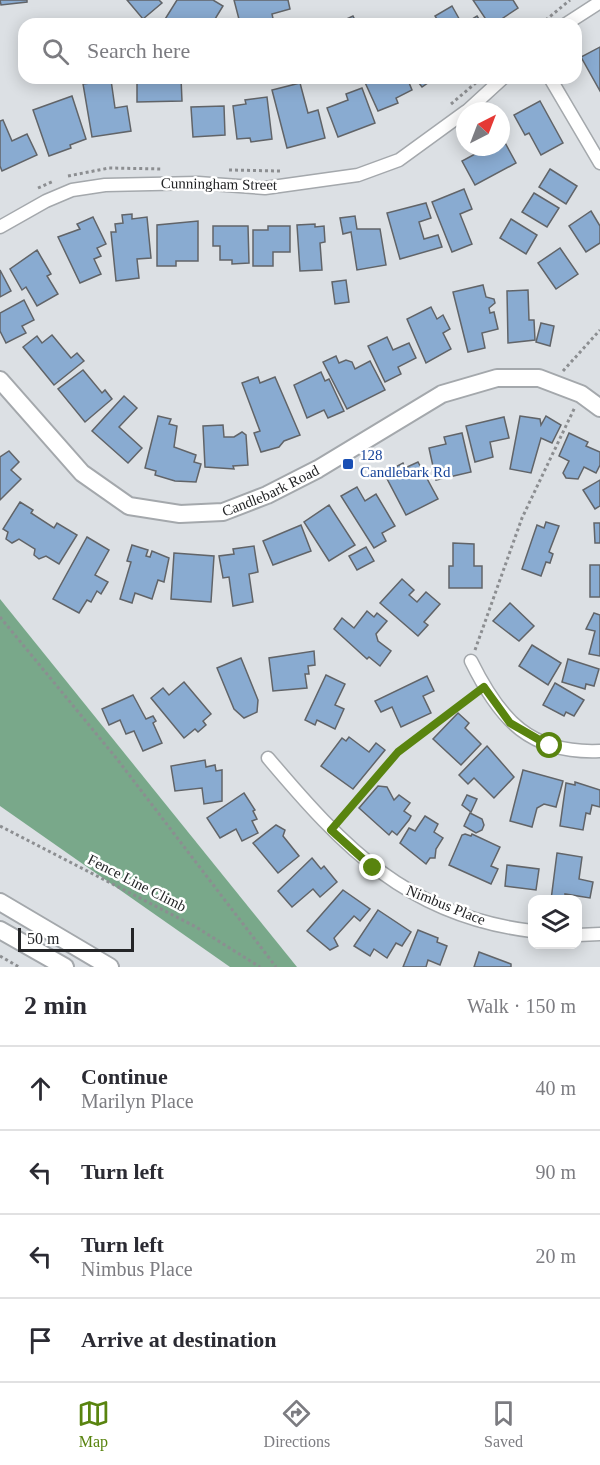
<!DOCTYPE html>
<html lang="en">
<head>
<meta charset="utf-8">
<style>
  :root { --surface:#fff; --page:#f7f7f7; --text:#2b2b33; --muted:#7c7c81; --line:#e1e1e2; --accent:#59840f }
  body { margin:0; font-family:"Times New Roman",serif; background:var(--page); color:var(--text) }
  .controls { position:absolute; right:18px; bottom:18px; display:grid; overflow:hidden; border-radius:12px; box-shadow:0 3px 15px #0003 }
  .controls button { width:54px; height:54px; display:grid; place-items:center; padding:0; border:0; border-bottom:2px solid var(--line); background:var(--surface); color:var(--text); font:30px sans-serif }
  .compass { position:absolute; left:456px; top:102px; width:54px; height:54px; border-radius:50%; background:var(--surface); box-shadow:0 3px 15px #0003; rotate:42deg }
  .scale { position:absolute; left:18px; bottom:15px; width:116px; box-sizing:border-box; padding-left:6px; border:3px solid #242527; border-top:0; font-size:16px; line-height:21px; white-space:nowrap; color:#242527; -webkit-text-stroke:4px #fff; paint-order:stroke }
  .stop { position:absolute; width:18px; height:18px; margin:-14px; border:4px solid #59840f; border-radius:50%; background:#fff }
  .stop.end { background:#59840f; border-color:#fff; box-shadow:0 2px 6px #0008 }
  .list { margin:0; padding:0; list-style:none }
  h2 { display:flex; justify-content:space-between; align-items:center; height:78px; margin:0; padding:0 24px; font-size:26px }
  h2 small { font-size:20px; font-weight:400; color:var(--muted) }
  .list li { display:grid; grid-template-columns:39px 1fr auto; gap:18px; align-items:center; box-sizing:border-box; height:84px; padding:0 24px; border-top:2px solid var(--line) }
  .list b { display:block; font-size:22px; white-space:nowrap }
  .list p { margin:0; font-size:20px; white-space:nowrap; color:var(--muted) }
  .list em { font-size:20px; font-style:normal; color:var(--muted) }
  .icon { flex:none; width:33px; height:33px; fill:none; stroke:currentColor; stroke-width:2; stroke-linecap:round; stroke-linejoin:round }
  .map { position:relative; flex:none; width:600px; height:967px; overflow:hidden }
  .search { position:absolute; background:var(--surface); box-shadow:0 3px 15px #0003; left:18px; right:18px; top:18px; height:66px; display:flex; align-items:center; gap:15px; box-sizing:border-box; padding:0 21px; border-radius:18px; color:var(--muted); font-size:22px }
  .sheet { height:414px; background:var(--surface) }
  nav { display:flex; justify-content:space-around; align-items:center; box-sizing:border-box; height:84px; border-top:2px solid var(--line); background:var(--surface); font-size:16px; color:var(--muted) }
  nav a { display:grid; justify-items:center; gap:3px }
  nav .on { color:var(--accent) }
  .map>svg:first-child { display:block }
  .forest { fill:#79a88a }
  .building { fill:#89abd1; stroke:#616468; stroke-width:1.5 }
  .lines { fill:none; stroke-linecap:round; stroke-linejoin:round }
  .street-casing { stroke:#a4a8ac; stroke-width:15 }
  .secondary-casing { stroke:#a4a8ac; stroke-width:20 }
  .path { stroke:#8c8e91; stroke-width:3; stroke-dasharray:3 3; stroke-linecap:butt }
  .street { stroke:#fff; stroke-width:12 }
  .secondary { stroke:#fff; stroke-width:16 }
  .route { stroke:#59840f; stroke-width:8 }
  .transit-dot { fill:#1a4fb4; stroke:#fff; stroke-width:2 }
  .labels { text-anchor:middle; stroke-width:5; stroke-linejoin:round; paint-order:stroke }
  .street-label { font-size:15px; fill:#242527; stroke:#fff }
  .transit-label { font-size:15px; fill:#164399; stroke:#fff; text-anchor:start }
</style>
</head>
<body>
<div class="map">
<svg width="600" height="967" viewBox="0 0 600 967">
  <rect width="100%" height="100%" fill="#dce0e4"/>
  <polygon class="forest" points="0,599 297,967 230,967 0,806"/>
  <g class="building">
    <polygon points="0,0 27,0 27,2 1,5"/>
    <polygon points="127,0 159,0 162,3 143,19"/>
    <polygon points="177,0 213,0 223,6 212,24 162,24"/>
    <polygon points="234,0 288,0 290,9 272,14 274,23 262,24 262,22 250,24 249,21 240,23"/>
    <polygon points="473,0 513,0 518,8 494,24 489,24"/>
    <polygon points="452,6 462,24 440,24 435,16"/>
    <polygon points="353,16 357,24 339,24 338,23"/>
    <polygon points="477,16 482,24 464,24"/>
    <polygon points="600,47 600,91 581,57"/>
    <polygon points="137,78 181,78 182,101 137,102"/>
    <polygon points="363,78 407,78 412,90 396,98 398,103 378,111"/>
    <polygon points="415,78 435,78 422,87"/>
    <polygon points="111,80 115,108 127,106 131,131 92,137 83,84"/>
    <polygon points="300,83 308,113 318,110 325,138 287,148 272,90"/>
    <polygon points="362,88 375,123 338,137 327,108 348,100 346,94"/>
    <polygon points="72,96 86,139 70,145 71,148 49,156 33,110"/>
    <polygon points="267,97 272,139 251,142 250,138 237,139 233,106 246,104 245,100"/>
    <polygon points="540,101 563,143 541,155 529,133 525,135 514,115"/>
    <polygon points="224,106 225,135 193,137 191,107"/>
    <polygon points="3,120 12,141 27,134 37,155 2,171 0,166 0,121"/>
    <polygon points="503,139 516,163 475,185 462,161 488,147 501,147"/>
    <polygon points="550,169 577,186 566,204 539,187"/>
    <polygon points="464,189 472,209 460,214 472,244 452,252 432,202"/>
    <polygon points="534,193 559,208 547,227 522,212"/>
    <polygon points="426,203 431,218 419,222 424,239 438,235 442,247 400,259 387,213"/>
    <polygon points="591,211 600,226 600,243 586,252 569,226"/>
    <polygon points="132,214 132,219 147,217 151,258 137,259 139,278 116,281 111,232 116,232 115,224 123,223 122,215"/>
    <polygon points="355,216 357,229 380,229 386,265 357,270 351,232 343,234 340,218"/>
    <polygon points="93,217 106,244 97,248 101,256 94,259 101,274 80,283 58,237 80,229 77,224"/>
    <polygon points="511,219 537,235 526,254 500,238"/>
    <polygon points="198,221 198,261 176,261 176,266 157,266 157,225"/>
    <polygon points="315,224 315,227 324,226 325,242 320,243 322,270 300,271 297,225"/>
    <polygon points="213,226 248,226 249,263 232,264 232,260 220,260 220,246 213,246"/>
    <polygon points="268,226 290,226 290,252 273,252 273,266 253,266 253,230 268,230"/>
    <polygon points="560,248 578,274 556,289 538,263"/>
    <polygon points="37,250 51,274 47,276 58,294 37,306 26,287 22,290 10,269"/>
    <polygon points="0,270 11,291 0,297"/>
    <polygon points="346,280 349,302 335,304 332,282"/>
    <polygon points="483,285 486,297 494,299 495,303 489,308 490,313 494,312 498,329 482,333 485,348 468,352 453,292"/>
    <polygon points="528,290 529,320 534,320 535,340 508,343 507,291"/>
    <polygon points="24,300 34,320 22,326 26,333 6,343 0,331 0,313"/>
    <polygon points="431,307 437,319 443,315 450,329 443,333 451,349 426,363 407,319"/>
    <polygon points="541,323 554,326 550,346 536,342"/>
    <polygon points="52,335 71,358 77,353 84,361 54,385 23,347 37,336 42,343"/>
    <polygon points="387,337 393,350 409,343 416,358 398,367 401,374 385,382 368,346"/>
    <polygon points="336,356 339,363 346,360 352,362 355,369 370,361 385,390 347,409 323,362"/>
    <polygon points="83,370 102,393 105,390 112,399 85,422 58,389"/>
    <polygon points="321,372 325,381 329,379 344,411 328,418 324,410 307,418 294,385"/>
    <polygon points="258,377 260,383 275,377 300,435 284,441 279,447 261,452 254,433 260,431 242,383"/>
    <polygon points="124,396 137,408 119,427 142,448 128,463 92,431"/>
    <polygon points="158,416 171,419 169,424 177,426 174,447 196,455 194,462 201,464 196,482 175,481 155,475 156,471 145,468"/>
    <polygon points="520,416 540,419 541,425 546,416 561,425 552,443 541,438 531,473 510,469"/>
    <polygon points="504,417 509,438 490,442 493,457 475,462 466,426"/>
    <polygon points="223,425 224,437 234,437 242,432 246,435 248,465 233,466 234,469 205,467 203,426"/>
    <polygon points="462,433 471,472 436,480 429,448 446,444 444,437"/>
    <polygon points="569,433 588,442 586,446 600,452 600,465 596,473 584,467 578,479 566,478 563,473 569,461 559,456"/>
    <polygon points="9,451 19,462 11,470 21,479 0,500 0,457"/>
    <polygon points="418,462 438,499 406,515 384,473 403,463 405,468"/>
    <polygon points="600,480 600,506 595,509 583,490"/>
    <polygon points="357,487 365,501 376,494 395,526 382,533 386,541 374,548 341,496"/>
    <polygon points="20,502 33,510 31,513 54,528 57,523 77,535 59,564 46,556 39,559 34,555 35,549 19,539 12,543 6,539 8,532 3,529"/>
    <polygon points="329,505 355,545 329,561 304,522"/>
    <polygon points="546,522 559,526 549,552 553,554 550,563 546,562 541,576 522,569 537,525 544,528"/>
    <polygon points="594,523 600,523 600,543 595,543"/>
    <polygon points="301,525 311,551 273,565 263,541"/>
    <polygon points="87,537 109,550 95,575 108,582 101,594 97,591 91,602 87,600 79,613 53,599"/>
    <polygon points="453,543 474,544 474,566 482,566 482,588 449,588 449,566 453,566"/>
    <polygon points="132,545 148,550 146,556 150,557 152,551 169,558 164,582 158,580 152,599 135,593 132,603 120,599 131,562 127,561"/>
    <polygon points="254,546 258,572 249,574 253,602 233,606 229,577 223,578 219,556 234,554 233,549"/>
    <polygon points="366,547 374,561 357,570 349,556"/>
    <polygon points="174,553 214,556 211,602 171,599"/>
    <rect x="590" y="565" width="10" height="32"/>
    <polygon points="402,579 414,590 409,595 417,602 426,592 440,604 424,622 428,625 418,636 380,603"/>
    <polygon points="510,603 534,626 519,641 493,621"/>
    <polygon points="367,611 374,617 377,613 387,621 376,634 378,641 391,651 380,666 369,657 367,659 334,629 342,618 354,628"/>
    <polygon points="594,613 600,615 600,656 589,654 595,631 586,629"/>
    <polygon points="532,645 561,663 548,685 519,666"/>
    <polygon points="314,651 315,665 308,666 309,674 305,674 307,688 273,691 269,658"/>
    <polygon points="241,658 258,700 257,712 244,718 234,709 217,668"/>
    <polygon points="568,659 599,669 594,686 586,684 585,689 562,682"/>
    <polygon points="326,675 345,684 335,705 344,709 335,729 317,720 315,725 305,720"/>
    <polygon points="427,676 434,691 423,696 431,713 401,727 392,707 381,712 375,701"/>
    <polygon points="184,682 211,714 203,721 206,725 198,732 195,729 184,738 151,698 163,688 169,695"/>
    <polygon points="555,683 584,700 574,716 566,712 564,716 543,705"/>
    <polygon points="133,695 146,719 153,716 156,721 153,723 162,743 143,751 134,731 126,734 120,720 109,725 102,709"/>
    <polygon points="458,713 469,723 465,728 481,744 461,765 433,739"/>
    <polygon points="349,737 369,752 376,743 385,750 353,789 321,766 342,738 346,741"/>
    <polygon points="487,746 514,777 494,798 474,778 468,784 459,775"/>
    <polygon points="205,760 206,767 215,765 216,771 222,770 222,801 204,804 202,788 175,791 171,766"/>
    <polygon points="523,770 563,781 556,807 544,804 537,808 532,827 510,821"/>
    <polygon points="575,782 600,790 600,807 592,805 590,814 586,813 583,830 560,826 566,783 575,785"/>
    <polygon points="378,786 387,787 394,800 399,795 410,803 404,811 411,816 409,820 397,835 392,831 389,835 359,808"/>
    <polygon points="244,793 255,810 253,811 257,819 252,821 258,833 242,841 236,829 220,838 207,818"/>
    <polygon points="467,795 477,799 471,812 462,805"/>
    <polygon points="470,813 482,819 484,825 482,830 476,833 464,826"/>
    <polygon points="425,816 438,824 434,832 443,838 436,849 435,858 430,858 426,864 400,843 409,828 415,831"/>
    <polygon points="276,825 285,830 283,836 299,856 278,873 253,843"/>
    <polygon points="465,834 471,836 472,834 500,847 491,866 498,869 491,884 449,865 462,835"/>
    <polygon points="557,853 582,857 579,879 593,882 590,898 565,894 565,900 551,900"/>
    <polygon points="312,858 321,869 324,866 337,882 320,897 313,889 292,907 278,891"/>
    <polygon points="507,865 539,869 536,890 505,886"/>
    <polygon points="343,890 370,909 360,921 354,916 334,938 338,946 330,950 307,931"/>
    <polygon points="378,910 411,932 402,946 396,943 387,958 374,949 370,956 354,946"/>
    <polygon points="418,930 438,938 437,942 447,946 440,965 428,960 426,967 403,967"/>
    <polygon points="479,952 511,964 511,967 474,967"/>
  </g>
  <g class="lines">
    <g class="street-casing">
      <g id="street">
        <polyline points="566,24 600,2"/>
        <polyline points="550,78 600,163"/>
        <polyline points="467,111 503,78"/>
        <polyline points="0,227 46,201 72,190 105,185 198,183 265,188 358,175 399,160 465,112"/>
        <path d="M471,661C500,720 530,754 600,751"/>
        <path d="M268,758C344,848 408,916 532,931"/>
        <polyline points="578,935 600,934"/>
      </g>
    </g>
    <g class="secondary-casing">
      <g id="secondary">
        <path id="s1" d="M0,380L82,473L129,506L180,514L223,512L267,495L318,469L442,394L497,378H539L581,394L600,408"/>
        <polyline points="0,902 110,967"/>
        <polyline points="0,930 65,967"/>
      </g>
    </g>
    <g class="path">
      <polyline points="541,24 570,0"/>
      <polyline points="451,104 478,81"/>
      <polyline points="229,170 280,171"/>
      <polyline points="68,176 109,168 163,169"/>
      <polyline points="38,188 54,181"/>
      <polyline points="563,371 600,330"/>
      <polyline points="0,617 117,759 276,967"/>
      <polyline points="475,650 522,518 575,407"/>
      <polyline points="340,819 398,752 475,694"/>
      <polyline points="0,826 196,927 260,967"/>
      <polyline points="0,956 19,967"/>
    </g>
    <use href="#street" class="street"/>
    <use href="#secondary" class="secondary"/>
  </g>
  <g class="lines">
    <polyline class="route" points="373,868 331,830 398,752 484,687 510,723 550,746"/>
  </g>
  <rect class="transit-dot" x="342" y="458" width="12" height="12" rx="3"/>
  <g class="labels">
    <g class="street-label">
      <text transform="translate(219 184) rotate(1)" y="5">Cunningham Street</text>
      <text dy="5" stroke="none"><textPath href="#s1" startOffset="328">Candlebark Road</textPath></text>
      <text transform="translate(137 883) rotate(27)" y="5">Fence Line Climb</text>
      <text transform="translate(446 905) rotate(22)" y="5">Nimbus Place</text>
    </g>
    <g class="transit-label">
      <text x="360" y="460">128<tspan x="360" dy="17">Candlebark Rd</tspan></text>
    </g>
  </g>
</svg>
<div class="controls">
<button><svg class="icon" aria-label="layers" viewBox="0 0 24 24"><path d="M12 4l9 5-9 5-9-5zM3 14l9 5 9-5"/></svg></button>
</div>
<svg class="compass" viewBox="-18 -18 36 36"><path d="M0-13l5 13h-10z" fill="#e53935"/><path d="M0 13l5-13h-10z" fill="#7c7c81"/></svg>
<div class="scale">50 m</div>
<div class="stop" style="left:550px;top:746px"></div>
<div class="stop end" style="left:373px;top:868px"></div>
<div class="search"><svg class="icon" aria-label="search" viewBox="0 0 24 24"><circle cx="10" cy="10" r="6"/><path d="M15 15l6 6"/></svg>Search here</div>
</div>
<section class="sheet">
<h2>2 min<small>Walk · 150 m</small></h2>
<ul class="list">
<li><svg class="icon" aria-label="ahead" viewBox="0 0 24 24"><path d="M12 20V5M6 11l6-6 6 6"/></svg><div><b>Continue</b><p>Marilyn Place</p></div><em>40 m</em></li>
<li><svg class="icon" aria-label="left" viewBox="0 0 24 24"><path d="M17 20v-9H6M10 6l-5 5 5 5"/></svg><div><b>Turn left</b></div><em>90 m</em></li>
<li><svg class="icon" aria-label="left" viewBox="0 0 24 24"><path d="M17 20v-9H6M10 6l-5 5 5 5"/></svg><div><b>Turn left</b><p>Nimbus Place</p></div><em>20 m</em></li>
<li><svg class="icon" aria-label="arrive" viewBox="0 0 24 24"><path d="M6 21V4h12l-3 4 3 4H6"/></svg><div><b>Arrive at destination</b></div></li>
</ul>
</section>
<nav>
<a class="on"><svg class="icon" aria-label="map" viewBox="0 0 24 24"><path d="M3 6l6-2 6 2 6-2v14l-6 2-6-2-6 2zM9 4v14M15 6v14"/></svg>Map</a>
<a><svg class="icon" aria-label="directions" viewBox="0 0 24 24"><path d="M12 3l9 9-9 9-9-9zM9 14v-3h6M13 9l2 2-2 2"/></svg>Directions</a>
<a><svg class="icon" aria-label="saved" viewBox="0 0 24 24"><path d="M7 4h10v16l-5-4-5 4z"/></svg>Saved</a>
</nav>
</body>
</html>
